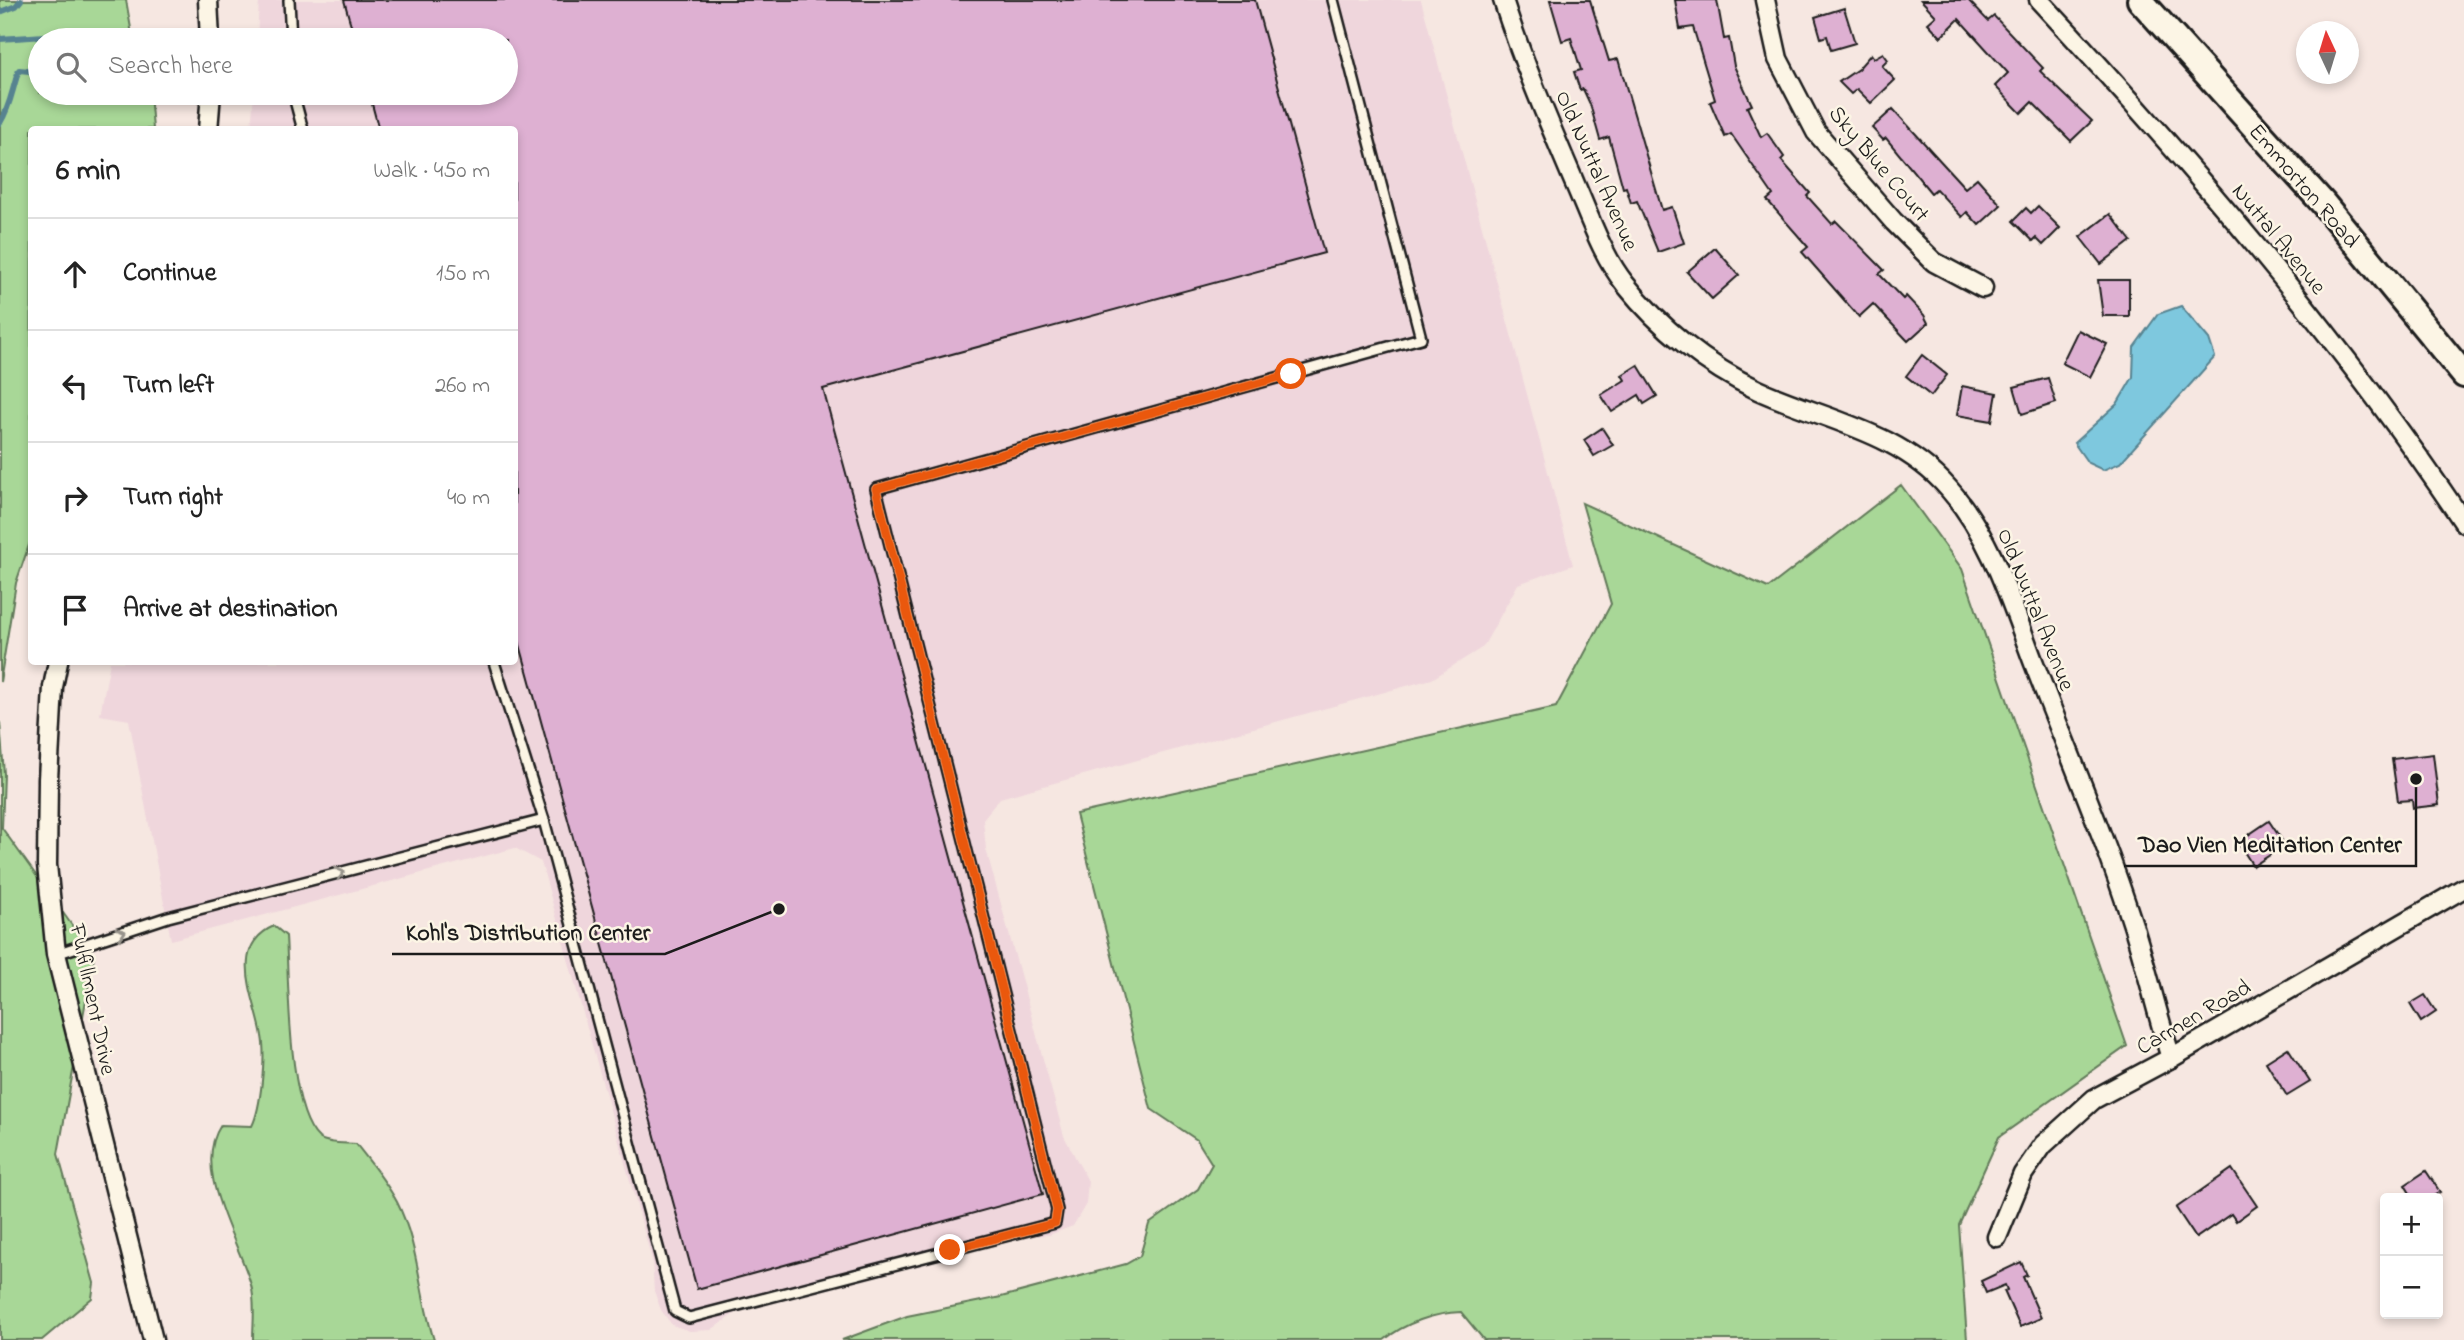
<!DOCTYPE html>
<html lang="en">
<head>
<meta charset="utf-8">
<style>
  :root { --surface:#fff; --page:#f2f2f2; --text:#222; --muted:#767676; --line:#e0e0e0 }
  body { margin:0; font-family:"Indie Flower",sans-serif; background:var(--page); color:var(--text) }
  .controls { position:absolute; right:21px; bottom:21px; display:grid; overflow:hidden; border-radius:7px; box-shadow:0 4px 10px #0003 }
  .controls button { width:63px; height:63px; display:grid; place-items:center; padding:0; border:0; border-bottom:2px solid var(--line); background:var(--surface); color:var(--text); font:35px sans-serif }
  .compass { position:absolute; left:2296px; top:21px; width:63px; height:63px; border-radius:50%; background:var(--surface); box-shadow:0 4px 10px #0003; rotate:356deg }
  .stop { position:absolute; width:21px; height:21px; margin:-16px; border:5px solid #ea580c; border-radius:50%; background:#fff }
  .stop.end { background:#ea580c; border-color:#fff; box-shadow:0 2px 7px #0008 }
  .list { margin:0; padding:0; list-style:none }
  h2 { display:flex; justify-content:space-between; align-items:center; height:91px; margin:0; padding:0 28px; font-size:30px }
  h2 small { font-size:23px; font-weight:400; color:var(--muted) }
  .list li { display:grid; grid-template-columns:46px 1fr auto; gap:21px; align-items:center; box-sizing:border-box; height:112px; padding:0 28px; border-top:2px solid var(--line) }
  .list b { display:block; font-size:26px; white-space:nowrap }
  .list em { font-size:23px; font-style:normal; color:var(--muted) }
  .icon { flex:none; width:38px; height:38px; fill:none; stroke:currentColor; stroke-width:2; stroke-linecap:round; stroke-linejoin:round }
  .map { position:relative; flex:none; width:2464px; height:1340px; overflow:hidden }
  .search { position:absolute; background:var(--surface); box-shadow:0 4px 10px #0003; left:28px; top:28px; width:490px; height:77px; display:flex; align-items:center; gap:18px; box-sizing:border-box; padding:0 24px; border-radius:38px; color:var(--muted); font-size:26px }
  .panel { position:absolute; background:var(--surface); box-shadow:0 4px 10px #0003; left:28px; top:126px; width:490px; height:539px; border-radius:7px }
  .map>svg:first-child { display:block }
  .built { fill:#efd6dc }
  .green { fill:#a8d797; stroke:#627a5a; stroke-width:2 }
  .water { fill:#7ec8de; stroke:#578390; stroke-width:2 }
  .lines { fill:none; stroke-linecap:round; stroke-linejoin:round }
  .stream { stroke:#578390; stroke-width:6 }
  .building { fill:#deb0d2; stroke:#1c1c1c; stroke-width:2 }
  .lane-casing { stroke:#1c1c1c; stroke-width:14 }
  .street-casing { stroke:#1c1c1c; stroke-width:23 }
  .secondary-casing { stroke:#1c1c1c; stroke-width:30 }
  .lane { stroke:#fcf5e5; stroke-width:9 }
  .street { stroke:#fcf5e5; stroke-width:18 }
  .secondary { stroke:#fcf5e5; stroke-width:24 }
  .oneway { stroke:#97938b }
  .route { stroke:#ea580c; stroke-width:9 }
  .labels { text-anchor:middle; stroke-width:5; stroke-linejoin:round; paint-order:stroke }
  .street-label { font-size:23px; fill:#1c1c1c; stroke:#fcf5e5 }
  .leader { fill:none; stroke:#1c1c1c; stroke-width:2.5 }
  .callout-dot { fill:#1c1c1c; stroke:#fcf5e5; stroke-width:2.5 }
  .callout-label { font-size:24px; text-anchor:middle; font-weight:bold; fill:#1c1c1c; stroke:#fcf5e5; stroke-width:5; stroke-linejoin:round; paint-order:stroke }
</style>
</head>
<body>
<div class="map">
<svg width="2464" height="1340" viewBox="0 0 2464 1340">
  <rect width="100%" height="100%" fill="#f6e7e1"/>
  <filter id="ink" filterUnits="userSpaceOnUse"><feTurbulence type="fractalNoise" baseFrequency=".0143" numOctaves="2"/><feDisplacementMap in="SourceGraphic" scale="14" xChannelSelector="R" yChannelSelector="G"/><feConvolveMatrix kernelMatrix="1 2 1 2 8 2 1 2 1" color-interpolation-filters="sRGB"/></filter>
  <g filter="url(#ink)">
    <polygon class="built" points="259,0 1421,0 1573,565 1518,584 1483,647 1432,679 1000,798 983,819 986,849 1064,1136 1088,1181 1086,1204 1073,1226 1049,1235 1024,1236 737,1312 711,1330 690,1331 672,1325 661,1310 654,1291 652,1260 541,862 515,848 171,940 129,720 100,715 110,662 514,662 514,130 251,129 254,93 506,93 506,40 257,40"/>
    <g class="green">
      <polygon points="0,0 126,0 133,40 40,40 40,93 150,93 153,129 32,130 31,539 16,583 0,682"/>
      <path d="M1901,485L1962,569L2127,1046L1999,1137L1959,1225L1967,1340H1484L1461,1312C1434,1313 1405,1323 1384,1340H842L907,1316L1001,1297L1126,1264L1140,1256L1149,1224L1198,1189L1212,1164L1197,1140L1151,1109L1076,814L1556,707L1611,604L1582,503L1768,588Z"/>
      <polygon points="0,722 4,774 2,828 94,956 58,1154 94,1283 92,1298 42,1340 0,1340"/>
      <path d="M274,926L286,936C289,980 287,1110 319,1138C327,1144 345,1143 356,1144C371,1163 386,1181 397,1202C419,1245 419,1295 434,1340H253C253,1323 256,1302 251,1285C238,1238 191,1170 221,1125L252,1126C261,1108 266,1057 262,1036C256,999 227,947 274,926Z"/>
    </g>
    <polygon class="water" points="2181,306 2209,339 2215,357 2120,463 2103,470 2088,463 2074,443 2117,404 2133,377 2134,347 2158,314"/>
    <g class="lines">
      <g class="stream">
        <polyline points="0,12 16,6 21,0"/>
        <polyline points="0,39 45,36 50,40"/>
        <path d="M0,123C11,105 12,89 19,70L40,72"/>
      </g>
    </g>
    <g class="building">
      <polygon points="344,0 1255,0 1324,253 823,389 1043,1194 697,1289 514,623 514,130 379,130 369,93 506,93 506,40 355,40"/>
      <polygon points="1550,0 1590,0 1609,61 1618,59 1662,210 1672,207 1684,243 1658,252 1637,201 1631,203 1626,187 1623,188 1609,137 1600,140 1590,104 1583,89 1580,90 1574,72 1581,70 1571,38 1562,41"/>
      <polygon points="1675,0 1717,0 1724,39 1729,38 1734,66 1752,105 1747,107 1761,137 1767,133 1784,157 1781,160 1810,193 1807,196 1832,224 1836,221 1884,270 1879,274 1903,299 1906,296 1924,315 1928,323 1908,341 1873,304 1859,317 1802,252 1808,247 1767,200 1773,195 1731,134 1725,137 1710,102 1715,100 1693,27 1680,29"/>
      <polygon points="1921,0 1968,0 1988,21 1994,16 2043,68 2040,71 2092,121 2071,141 2032,102 2021,113 1995,86 2008,73 1959,19 1941,37 1928,23 1936,16"/>
      <polygon points="1844,8 1855,43 1831,50 1827,36 1821,38 1815,17"/>
      <polygon points="1883,53 1888,60 1882,66 1895,80 1871,103 1857,89 1851,94 1839,82 1858,69 1871,54 1874,58"/>
      <polygon points="1893,109 1965,188 1977,178 2001,205 1979,225 1967,212 1962,217 1936,189 1931,193 1886,138 1883,140 1872,128"/>
      <polygon points="2038,206 2060,228 2043,245 2036,238 2033,241 2013,221 2026,208 2031,213"/>
      <polygon points="2110,214 2131,241 2101,264 2080,237"/>
      <polygon points="1715,248 1739,275 1712,299 1687,272"/>
      <polygon points="2098,280 2129,280 2129,316 2103,316"/>
      <polygon points="2078,330 2107,344 2090,377 2062,363"/>
      <polygon points="1922,355 1947,375 1931,396 1906,376"/>
      <polygon points="1638,365 1657,396 1644,404 1639,395 1612,412 1601,395 1625,380 1622,375"/>
      <polygon points="2048,378 2056,403 2022,414 2014,387"/>
      <polygon points="1962,386 1997,393 1992,421 1957,415"/>
      <polygon points="1602,428 1613,445 1594,456 1584,440"/>
      <polygon points="2433,754 2439,805 2413,808 2412,800 2398,801 2392,759"/>
      <polygon points="2269,821 2285,845 2253,866 2238,842"/>
      <polygon points="2425,995 2436,1012 2421,1022 2410,1004"/>
      <polygon points="2288,1048 2310,1082 2287,1096 2266,1062"/>
      <polygon points="2232,1169 2257,1206 2236,1221 2231,1214 2196,1238 2176,1208"/>
      <polygon points="2426,1171 2440,1192 2430,1198 2413,1198 2405,1185"/>
      <polygon points="2021,1262 2027,1275 2023,1277 2041,1318 2020,1327 2004,1291 2007,1290 2005,1285 1986,1293 1981,1281"/>
    </g>
    <g class="lines">
      <g class="lane-casing">
        <g id="lane">
          <polyline points="289,0 291,40"/>
          <polyline points="293,93 303,130"/>
          <polyline points="494,662 544,820 675,1311 689,1318 1055,1223 1057,1210 876,489 1421,338 1333,0"/>
          <polyline points="56,954 168,917 544,820"/>
        </g>
      </g>
      <g class="street-casing">
        <g id="street">
          <polyline points="208,0 210,40"/>
          <path d="M1503,0C1523,63 1549,123 1575,184C1590,218 1602,255 1625,284C1660,328 1707,366 1758,390C1824,420 1899,431 1949,489C1993,539 2012,606 2035,666C2068,752 2105,837 2133,925C2147,969 2157,1014 2171,1058"/>
          <polyline points="1765,0 1778,59 1816,132 1894,222 1934,262 1983,288"/>
          <path d="M2039,0C2192,165 2339,336 2464,523"/>
          <polyline points="208,130 211,93"/>
          <polyline points="58,662 53,687 48,779 47,865 56,954 153,1340"/>
          <polyline points="1997,1237 2023,1174 2043,1145 2094,1099 2171,1058 2464,888"/>
        </g>
      </g>
      <g class="secondary-casing">
        <polyline id="secondary" points="2140,0 2323,203 2464,375"/>
      </g>
      <use href="#lane" class="lane"/>
      <use href="#street" class="street"/>
      <use href="#secondary" class="secondary"/>
    </g>
    <defs><path id="oneway-chevron" d="M-2-3.5L2.5 0L-2 3.5" fill="none" stroke-width="1.6" stroke-linecap="round" stroke-linejoin="round" transform="scale(1.75)"/></defs>
    <g class="oneway">
      <use href="#oneway-chevron" transform="translate(340 873) rotate(-14)"/>
      <use href="#oneway-chevron" transform="translate(121 933) rotate(-18)"/>
    </g>
  </g>
  <g class="lines" filter="url(#ink)">
    <polyline class="route" points="950,1250 1055,1223 1057,1210 876,489 1291,374"/>
  </g>
  <g class="labels">
    <g class="street-label">
      <text transform="translate(1880 163) rotate(50)" y="8">Sky Blue Court</text>
      <text transform="translate(1598 170) rotate(66)" y="8">Old Nuttal Avenue</text>
      <text transform="translate(2305 185) rotate(49)" y="8">Emmorton Road</text>
      <text transform="translate(2280 238) rotate(51)" y="8">Nuttal Avenue</text>
      <text transform="translate(2037 609) rotate(68)" y="8">Old Nuttal Avenue</text>
      <text transform="translate(94 999) rotate(78)" y="8">Fulfillment Drive</text>
      <text transform="translate(2193 1016) rotate(-30)" y="8">Carmen Road</text>
    </g>
  </g>
  <path class="leader" d="M2416 779L2416 866H2124M779 909L665 954H392"/>
  <g class="callout-dot">
    <circle cx="2416" cy="779" r="7"/>
    <circle cx="779" cy="909" r="7"/>
  </g>
  <g class="callout-label">
    <text x="2270" y="852">Dao Vien Meditation Center</text>
    <text x="528" y="940">Kohl's Distribution Center</text>
  </g>
</svg>
<div class="controls">
<button>+</button>
<button>−</button>
</div>
<svg class="compass" viewBox="-18 -18 36 36"><path d="M0-13l5 13h-10z" fill="#e53935"/><path d="M0 13l5-13h-10z" fill="#767676"/></svg>
<div class="stop" style="left:1291px;top:374px"></div>
<div class="stop end" style="left:950px;top:1250px"></div>
<div class="search"><svg class="icon" aria-label="search" viewBox="0 0 24 24"><circle cx="10" cy="10" r="6"/><path d="M15 15l6 6"/></svg>Search here</div>
<section class="panel">
<h2>6 min<small>Walk · 450 m</small></h2>
<ul class="list">
<li><svg class="icon" aria-label="ahead" viewBox="0 0 24 24"><path d="M12 20V5M6 11l6-6 6 6"/></svg><div><b>Continue</b></div><em>150 m</em></li>
<li><svg class="icon" aria-label="left" viewBox="0 0 24 24"><path d="M17 20v-9H6M10 6l-5 5 5 5"/></svg><div><b>Turn left</b></div><em>260 m</em></li>
<li><svg class="icon" aria-label="right" viewBox="0 0 24 24"><path d="M7 20v-9h11M14 6l5 5-5 5"/></svg><div><b>Turn right</b></div><em>40 m</em></li>
<li><svg class="icon" aria-label="arrive" viewBox="0 0 24 24"><path d="M6 21V4h12l-3 4 3 4H6"/></svg><div><b>Arrive at destination</b></div></li>
</ul>
</section>
</div>
</body>
</html>
